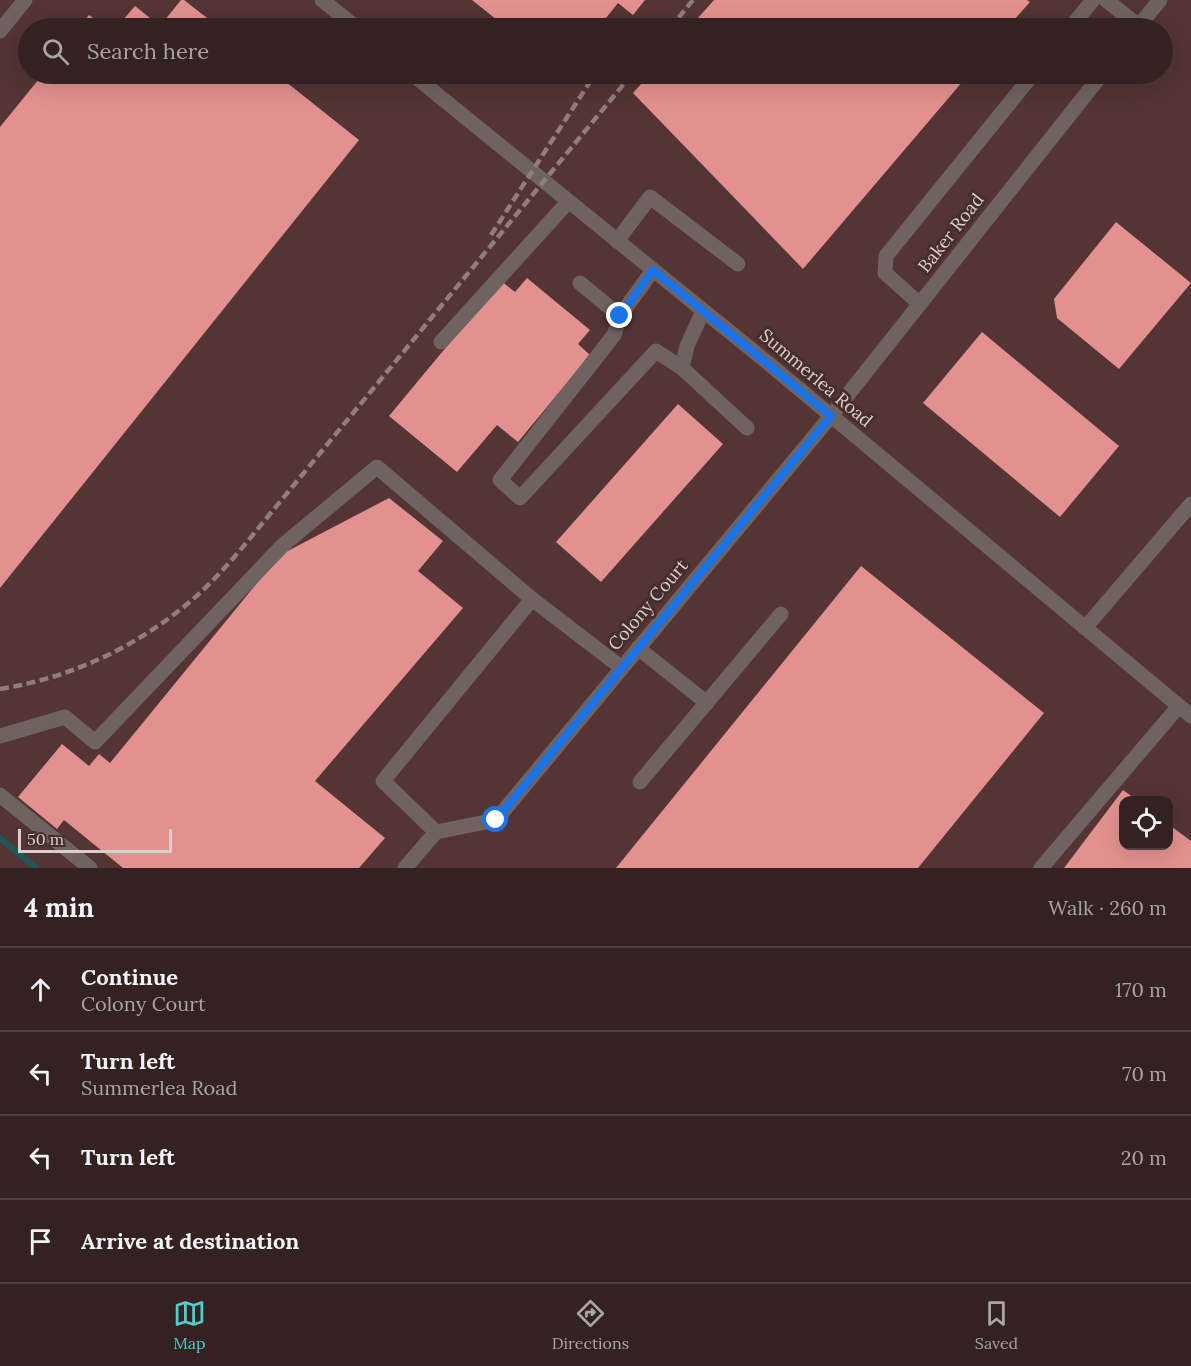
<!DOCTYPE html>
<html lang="en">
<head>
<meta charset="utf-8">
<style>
  :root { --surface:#342222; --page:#3c2a2a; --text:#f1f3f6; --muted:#a9a4a5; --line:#4e3f40; --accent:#53cdcb }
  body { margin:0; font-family:Lora,serif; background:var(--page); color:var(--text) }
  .controls { position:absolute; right:18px; bottom:18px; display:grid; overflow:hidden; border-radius:12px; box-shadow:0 6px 24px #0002 }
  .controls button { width:54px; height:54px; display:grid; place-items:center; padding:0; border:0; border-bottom:2px solid var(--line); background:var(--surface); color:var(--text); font:30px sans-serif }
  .scale { position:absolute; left:18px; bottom:15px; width:154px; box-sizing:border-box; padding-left:6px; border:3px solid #ddcdcc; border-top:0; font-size:16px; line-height:21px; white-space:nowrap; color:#ddcdcc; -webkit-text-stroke:4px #462e2d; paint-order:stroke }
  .stop { position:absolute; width:18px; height:18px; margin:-14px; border:4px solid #1a73e8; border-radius:50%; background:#fff }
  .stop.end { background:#1a73e8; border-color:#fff; box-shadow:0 2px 6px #0008 }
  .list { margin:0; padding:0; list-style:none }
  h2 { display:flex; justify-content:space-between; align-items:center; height:78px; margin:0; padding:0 24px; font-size:26px }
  h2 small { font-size:20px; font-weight:400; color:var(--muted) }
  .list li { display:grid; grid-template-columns:39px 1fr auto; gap:18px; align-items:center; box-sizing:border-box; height:84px; padding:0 24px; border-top:2px solid var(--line) }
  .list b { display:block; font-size:22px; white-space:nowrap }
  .list p { margin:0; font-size:20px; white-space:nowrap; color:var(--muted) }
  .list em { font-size:20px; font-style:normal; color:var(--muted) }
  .icon { flex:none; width:33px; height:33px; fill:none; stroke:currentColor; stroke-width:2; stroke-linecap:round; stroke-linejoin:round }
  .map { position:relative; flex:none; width:1191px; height:868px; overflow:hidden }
  .search { position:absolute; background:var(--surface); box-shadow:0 6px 24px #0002; left:18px; right:18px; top:18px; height:66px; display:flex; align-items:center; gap:15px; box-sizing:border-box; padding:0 21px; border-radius:33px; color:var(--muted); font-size:22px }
  .sheet { height:414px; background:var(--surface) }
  nav { display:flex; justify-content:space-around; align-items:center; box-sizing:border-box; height:84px; border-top:2px solid var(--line); background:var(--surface); font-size:16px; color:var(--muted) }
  nav a { display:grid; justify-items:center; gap:3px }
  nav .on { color:var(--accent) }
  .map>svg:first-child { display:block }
  .built { fill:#543434; fill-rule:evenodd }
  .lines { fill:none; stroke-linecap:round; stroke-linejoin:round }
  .stream { stroke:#1f5857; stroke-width:6 }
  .building { fill:#e29190 }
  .minor { stroke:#6f6362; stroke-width:15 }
  .rail { stroke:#917d7c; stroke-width:4.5; stroke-dasharray:9 4.5; stroke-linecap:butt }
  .route { stroke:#1a73e8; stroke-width:8 }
  .labels { text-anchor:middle; stroke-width:6; stroke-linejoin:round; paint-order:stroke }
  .street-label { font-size:18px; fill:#ddcdcc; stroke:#462e2d }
</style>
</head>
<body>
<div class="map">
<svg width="1191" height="868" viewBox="0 0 1191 868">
  <rect width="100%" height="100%" fill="#462e2d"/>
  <path class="built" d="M0,0H1191V868H0ZM28,28H1162V74H28ZM1124,800H1168V846H1124Z"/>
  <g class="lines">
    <polyline class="stream" points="0,838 36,868"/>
  </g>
  <g class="building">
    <polygon points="181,0 184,0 220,28 116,28 135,6 160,26"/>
    <polygon points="472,0 645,0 633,15 618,3 598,28 507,28"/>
    <polygon points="714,0 1027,0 1030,2 1007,28 689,28"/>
    <polygon points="89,15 106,28 79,28"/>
    <polygon points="43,74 276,74 359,140 0,588 0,127"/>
    <polygon points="650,74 969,74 803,269 633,93"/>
    <polygon points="1116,222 1191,283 1119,369 1057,318 1054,299"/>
    <polygon points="527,278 590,330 578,344 590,355 518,442 497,425 457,472 389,416 501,281 515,292"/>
    <polygon points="982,332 1119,446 1060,517 923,403"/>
    <polygon points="678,404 723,444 601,582 556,542"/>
    <polygon points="389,498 443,541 418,571 463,608 315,781 385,838 359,868 123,868 64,820 57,829 18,797 62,744 89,766 99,754 110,763 280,555"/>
    <polygon points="861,566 1044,713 918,868 616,868"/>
    <polygon points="1123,790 1137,800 1124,800 1124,846 1168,846 1168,824 1191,841 1191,868 1064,868"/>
  </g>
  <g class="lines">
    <g class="minor">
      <polyline points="322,0 357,28"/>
      <polyline points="1106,0 1139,26"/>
      <polyline points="1070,28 1093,0"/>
      <polyline points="1137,28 1160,0"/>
      <polyline points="0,31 25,0"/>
      <polyline points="412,74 768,363 1191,716"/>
      <polyline points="617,241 650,197 738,264"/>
      <polyline points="653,270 620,316 614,335 500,480 520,498 656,351 682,368"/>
      <polyline points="580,283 620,316"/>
      <polyline points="920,304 885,273 886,256 1033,74"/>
      <polyline points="703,311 687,346 682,368 747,428"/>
      <polyline points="441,342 568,202"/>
      <polyline points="532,599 622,668"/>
      <polyline points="1085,628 1191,504"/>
      <polyline points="638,648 707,703"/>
      <polyline points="0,736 65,717 95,742 283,545 377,467 532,599 383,781 436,832"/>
      <polyline points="640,782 781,614"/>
      <polyline points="0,795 90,868"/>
      <polyline points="405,868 436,832 496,820 831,416 1102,74"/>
      <polyline points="1041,868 1179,706"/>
    </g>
    <g class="rail">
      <polyline points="630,28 634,23"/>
      <polyline points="670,28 693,0"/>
      <polyline points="491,235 595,74"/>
      <path d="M0,689C75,677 145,643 201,592C221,573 239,552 256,531L632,74"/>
    </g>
  </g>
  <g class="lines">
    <polyline class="route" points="496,820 831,416 653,270 620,316"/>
  </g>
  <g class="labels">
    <g class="street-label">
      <text transform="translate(951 233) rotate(-52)" y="6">Baker Road</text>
      <text transform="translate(816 378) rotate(40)" y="6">Summerlea Road</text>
      <text transform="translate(648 605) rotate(-50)" y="6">Colony Court</text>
    </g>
  </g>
</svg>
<div class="controls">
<button><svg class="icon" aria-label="locate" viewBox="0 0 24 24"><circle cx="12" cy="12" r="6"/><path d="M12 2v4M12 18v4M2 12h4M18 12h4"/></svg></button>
</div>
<div class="scale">50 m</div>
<div class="stop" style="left:496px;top:820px"></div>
<div class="stop end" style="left:620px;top:316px"></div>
<div class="search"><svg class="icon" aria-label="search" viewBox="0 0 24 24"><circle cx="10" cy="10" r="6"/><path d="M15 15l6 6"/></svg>Search here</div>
</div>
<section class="sheet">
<h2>4 min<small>Walk · 260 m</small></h2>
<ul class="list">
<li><svg class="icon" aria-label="ahead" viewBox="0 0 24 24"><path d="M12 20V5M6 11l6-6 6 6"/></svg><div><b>Continue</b><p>Colony Court</p></div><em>170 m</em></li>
<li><svg class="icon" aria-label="left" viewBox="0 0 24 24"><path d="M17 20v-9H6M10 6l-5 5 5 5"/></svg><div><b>Turn left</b><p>Summerlea Road</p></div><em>70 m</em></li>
<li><svg class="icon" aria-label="left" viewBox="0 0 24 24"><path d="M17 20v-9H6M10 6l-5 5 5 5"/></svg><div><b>Turn left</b></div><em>20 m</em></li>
<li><svg class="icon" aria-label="arrive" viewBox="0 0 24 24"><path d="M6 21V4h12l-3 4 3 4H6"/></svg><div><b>Arrive at destination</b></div></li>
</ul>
</section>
<nav>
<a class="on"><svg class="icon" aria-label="map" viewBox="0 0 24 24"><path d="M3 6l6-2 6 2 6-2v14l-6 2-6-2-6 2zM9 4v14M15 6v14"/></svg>Map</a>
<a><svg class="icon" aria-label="directions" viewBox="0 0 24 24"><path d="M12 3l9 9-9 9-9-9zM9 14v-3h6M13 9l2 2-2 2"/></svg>Directions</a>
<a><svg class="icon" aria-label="saved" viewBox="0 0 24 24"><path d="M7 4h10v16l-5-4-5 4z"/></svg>Saved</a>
</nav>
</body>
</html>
